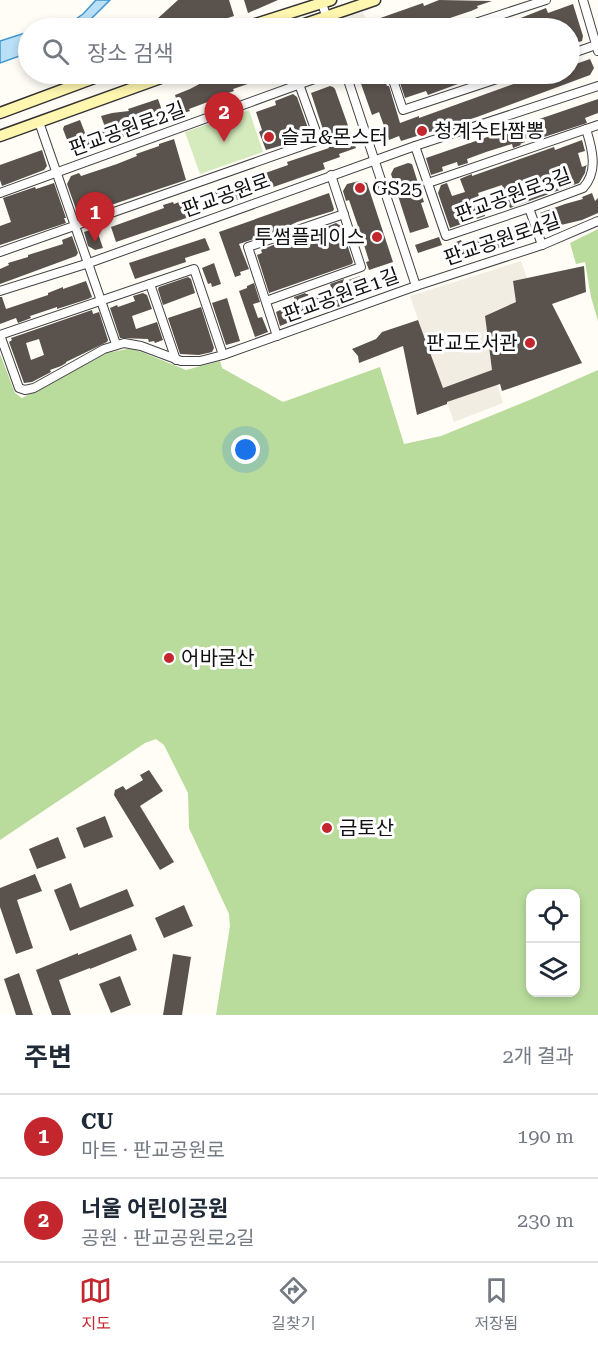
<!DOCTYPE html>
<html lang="ko">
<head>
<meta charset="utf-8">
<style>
  :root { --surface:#fff; --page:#f2f2f3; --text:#1f2937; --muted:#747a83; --line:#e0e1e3; --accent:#c4262e }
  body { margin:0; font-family:"Roboto Serif","Noto Sans KR",serif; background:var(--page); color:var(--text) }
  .controls { position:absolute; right:18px; bottom:18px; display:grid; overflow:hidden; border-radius:12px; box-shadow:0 3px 9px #0003 }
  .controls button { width:54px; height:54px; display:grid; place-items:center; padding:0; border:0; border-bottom:2px solid var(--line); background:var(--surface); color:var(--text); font:30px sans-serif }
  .you { position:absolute; left:246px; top:450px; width:21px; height:21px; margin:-15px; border:4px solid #fff; border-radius:50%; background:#1a73e8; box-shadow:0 0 0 9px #1a73e833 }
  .badge { display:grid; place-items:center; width:39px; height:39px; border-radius:50%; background:var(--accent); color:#fff; font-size:20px; font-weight:700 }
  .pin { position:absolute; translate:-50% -50px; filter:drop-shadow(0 2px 3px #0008) }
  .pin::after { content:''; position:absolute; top:32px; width:21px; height:18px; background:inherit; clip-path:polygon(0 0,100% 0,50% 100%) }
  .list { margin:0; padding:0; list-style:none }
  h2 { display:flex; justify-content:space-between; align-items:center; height:78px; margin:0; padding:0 24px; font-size:26px }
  h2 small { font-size:20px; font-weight:400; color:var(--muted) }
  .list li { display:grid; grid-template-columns:39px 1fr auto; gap:18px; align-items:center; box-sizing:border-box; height:84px; padding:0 24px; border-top:2px solid var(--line) }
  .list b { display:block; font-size:22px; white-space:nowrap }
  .list p { margin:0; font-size:20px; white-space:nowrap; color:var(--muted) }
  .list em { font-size:20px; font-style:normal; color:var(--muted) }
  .icon { flex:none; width:33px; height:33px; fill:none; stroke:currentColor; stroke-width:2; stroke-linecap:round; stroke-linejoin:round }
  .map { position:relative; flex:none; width:598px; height:1015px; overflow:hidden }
  .search { position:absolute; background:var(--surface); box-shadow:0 3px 9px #0003; left:18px; right:18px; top:18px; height:66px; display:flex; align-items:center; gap:15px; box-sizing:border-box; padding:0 21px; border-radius:33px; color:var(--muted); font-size:22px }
  .sheet { height:246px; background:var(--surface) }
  nav { display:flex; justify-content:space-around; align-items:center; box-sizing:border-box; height:84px; border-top:2px solid var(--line); background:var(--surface); font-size:16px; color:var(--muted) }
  nav a { display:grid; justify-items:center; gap:3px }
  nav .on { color:var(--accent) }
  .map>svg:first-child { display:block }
  .green { fill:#d5ebbd }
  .forest { fill:#b9dc9c; fill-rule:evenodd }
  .plaza { fill:#f1ede2 }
  .water { fill:#b9e0f7; stroke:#3f96cf; stroke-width:1.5 }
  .building { fill:#5a524d; fill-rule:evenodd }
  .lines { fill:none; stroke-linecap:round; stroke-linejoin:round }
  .minor-casing { stroke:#444; stroke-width:10 }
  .secondary-casing { stroke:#333; stroke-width:13 }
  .minor { stroke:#fff; stroke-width:8 }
  .secondary { stroke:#fff6b0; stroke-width:10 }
  .poi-dot { fill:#c4262e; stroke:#fff; stroke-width:2 }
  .labels { text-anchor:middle; stroke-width:6; stroke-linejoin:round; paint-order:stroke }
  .street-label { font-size:20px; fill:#111; stroke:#fff }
  .poi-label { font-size:20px; fill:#111; stroke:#fff; text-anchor:start }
</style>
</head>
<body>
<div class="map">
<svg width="598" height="1015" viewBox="0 0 598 1015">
  <rect width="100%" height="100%" fill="#fffdf5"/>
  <polygon class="green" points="249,110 263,152 200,174 185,132"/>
  <g class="forest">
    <polygon points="598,229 598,321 591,297 585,262 576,264 570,243"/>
    <path d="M132,348L186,370L220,361L222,368L283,402L380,367L404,444L441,436L532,399L598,370V1015H216L230,926L229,914L189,828L188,793L164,745L156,739L145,743L0,840V354L15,393L22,398L107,353ZM530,894H576V992H530Z"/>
  </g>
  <g class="plaza">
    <polygon points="363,12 369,28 336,28 336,20"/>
    <polygon points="521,261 533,294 485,317 490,358 503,403 454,422 410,296"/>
  </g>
  <g class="water">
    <polygon points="96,0 110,0 92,18 77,28 63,28 83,14"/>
    <polygon points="28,32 28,53 0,63 0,41"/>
  </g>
  <g class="building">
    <polygon points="178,0 229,0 234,16 197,28 160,28 156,20"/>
    <polygon points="244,0 278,0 248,13"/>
    <polygon points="439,0 492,1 477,6 478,8 471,11 435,23 435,21 413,28 371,28 369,22 423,3 424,6"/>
    <polygon points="573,4 583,36 582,41 570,45 570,28 495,28 546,8 548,13"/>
    <polygon points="590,59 594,68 590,75 477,117 401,141 399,136 389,140 379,112 372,115 360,81 375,76 374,74 382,74 387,86 389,86 400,123 419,116 419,118 541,74 570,74 570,66"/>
    <polygon points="223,74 275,74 275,75 233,89 234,91 220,96 221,100 214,102 213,100 189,109 190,111 181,114 175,95 190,89 205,81 205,83"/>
    <polygon points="397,74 485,74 428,95 426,91 405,98"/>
    <polygon points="330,86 333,87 335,89 356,148 339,154 340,157 323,163 325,169 213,208 208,193 248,180 248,179 288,165 287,162 329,148 311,93"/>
    <polygon points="293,94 297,97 309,131 306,138 266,150 259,132 262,130 256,112 276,105 275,101"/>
    <polygon points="158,99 166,122 157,125 154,114 127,123 129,128 122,131 124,137 76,156 71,144 69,145 63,129 64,126 80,120 87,138 106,130 101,116 112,113 129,111 128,109"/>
    <polygon points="598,99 598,113 585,118 587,123 544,137 543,133 524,139 525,142 520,144 521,145 513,148 512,144 486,152 467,159 468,163 458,166 457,162 442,167 443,171 431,175 426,158"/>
    <polygon points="174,139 186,180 108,206 107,201 93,206 95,212 84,216 77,212 67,184 71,176 79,173 81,176 117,164 137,156 136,154 159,146 159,144"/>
    <polygon points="582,140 585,151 578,153 582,167 587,165 586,167 585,173 579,183 510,208 502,185 478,193 485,216 450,228 438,193 441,185 447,183 452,196 465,192 460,179 462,178 472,174 472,176 554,147 555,150"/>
    <polygon points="42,150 47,166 44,170 2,186 0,180 0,165"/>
    <polygon points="408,163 412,164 424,202 421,203 429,227 410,233 391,174 394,168"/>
    <polygon points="359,181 367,183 393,262 369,270 366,262 369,261 359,229 349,200 346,201 343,191 347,184"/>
    <polygon points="54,183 66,218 64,218 66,223 0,245 0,226 11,222 3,198 35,187 36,189"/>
    <polygon points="329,193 334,209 333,211 297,222 280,230 239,244 249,269 240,272 241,275 235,277 219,232"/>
    <polygon points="592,193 595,201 598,198 598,213 582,220 561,225 562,227 547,232 540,213 565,204 583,199 582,197"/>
    <polygon points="193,197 198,214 116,242 111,227 164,208 163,205 173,202 174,204"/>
    <polygon points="336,223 341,226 353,262 352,264 269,293 257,255 262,253 261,250 283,241 284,244 304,238 304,236 324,229 324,228"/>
    <polygon points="527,223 531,236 457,263 451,244 461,240 463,245 496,234 495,232 505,228 505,231"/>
    <polygon points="96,228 103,248 95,250 88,246 84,232"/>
    <polygon points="72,236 78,253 76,256 0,284 0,269 9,265 8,263 28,257 28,255 63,244 62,240"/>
    <polygon points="439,237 442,245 418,253 415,245"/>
    <polygon points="205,238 210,250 185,258 186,262 135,279 129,263"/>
    <polygon points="214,263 221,284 212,287 211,283 208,284 202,268"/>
    <polygon points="584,266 586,292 552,304 582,363 502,391 500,384 447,402 447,404 417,415 403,346 359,363 358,356 352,349 376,339 382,332 418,320 443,388 492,370 485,316 516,302 513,281"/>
    <polygon points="360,276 366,295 338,307 337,306 319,312 318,310 294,318 295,320 280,326 276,312 295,303 294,297 305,293 306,294 308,294 309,298 332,290 330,284 344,279 343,282"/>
    <polygon points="188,277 191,279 195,293 163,305 158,289 159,287"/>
    <polygon points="86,281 92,297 88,299 57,309 57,307 30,316 31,318 18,323 16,318 0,324 0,297 2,297 6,309 48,295 48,293 63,287 63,289"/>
    <polygon points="254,283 260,302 253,304 258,318 262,317 268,332 255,337 239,291 247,288 247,286"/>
    <polygon points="143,293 147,295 152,309 132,316 136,329 157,322 163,340 155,343 154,341 149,342 148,339 120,338 110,308 117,305 118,307 135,301 133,296"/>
    <polygon points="227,298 240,341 226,345 212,303"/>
    <polygon points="201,307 214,348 212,352 199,355 180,354 168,318"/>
    <path d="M92,310L93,314L99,312L108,340L107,342L66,362V363L61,366L50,370L51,372L32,382L24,383L9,342L12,340L11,338ZM39,339L44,355L31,360L26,343Z"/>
    <polygon points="149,770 163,791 140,806 174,862 160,870 114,795 115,790 123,786 126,790 143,780 140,775"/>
    <polygon points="105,816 113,837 84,848 76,828"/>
    <polygon points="58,837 66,858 37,869 29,849"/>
    <polygon points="35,874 42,891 17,900 33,948 16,954 0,907 0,888"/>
    <polygon points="71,883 80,908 127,889 134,906 70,931 54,890"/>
    <polygon points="184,905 193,926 164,938 155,918"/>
    <polygon points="131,934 137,950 90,969 90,968 59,980 71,1015 52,1015 36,970 78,953 78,955"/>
    <polygon points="173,954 191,957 182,1015 163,1015"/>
    <polygon points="19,973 33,1015 16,1015 4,979"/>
    <polygon points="120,976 131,1005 111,1013 99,984"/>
  </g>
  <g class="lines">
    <g class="minor-casing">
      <g id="minor">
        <polyline points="321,0 330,28"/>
        <polyline points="583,0 598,51"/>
        <polyline points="460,28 546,0"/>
        <polyline points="570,54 596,45"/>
        <polyline points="346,74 416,286"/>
        <polyline points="391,74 403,110 512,74"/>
        <polyline points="39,122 116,344"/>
        <path d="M415,146L446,236L529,208L583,188C598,172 593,151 586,129"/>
        <polyline points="428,183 598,125"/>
        <polyline points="0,193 328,74"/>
        <polyline points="529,208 542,245"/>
        <polyline points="0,252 319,140 299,84"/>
        <polyline points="150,284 176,360"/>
        <polyline points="0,291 89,263 415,146 598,86"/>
        <polyline points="266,301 361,267 331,175"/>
        <polyline points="277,336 248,247 344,214"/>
        <polyline points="223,355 194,269 0,335 19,388 25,390 34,388 104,349 124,343 141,346 181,361 200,361 223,355 416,286 542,245 598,221"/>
      </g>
    </g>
    <g class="secondary-casing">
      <g id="secondary">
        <polyline points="243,28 331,0"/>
        <polyline points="293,28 375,0"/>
        <polyline points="0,113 105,74"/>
        <polyline points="0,136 172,74"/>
      </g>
    </g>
    <use href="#minor" class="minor"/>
    <use href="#secondary" class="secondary"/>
  </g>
  <g class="poi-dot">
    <circle cx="422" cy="131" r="6"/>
    <circle cx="269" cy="137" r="6"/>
    <circle cx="360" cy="188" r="6"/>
    <circle cx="377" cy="237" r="6"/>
    <circle cx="530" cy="343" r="6"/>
    <circle cx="169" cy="658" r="6"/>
    <circle cx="327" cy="828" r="6"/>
  </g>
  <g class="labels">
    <g class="street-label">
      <text transform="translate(127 129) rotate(-20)" y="7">판교공원로2길</text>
      <text transform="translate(226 195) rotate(-20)" y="7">판교공원로</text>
      <text transform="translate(513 195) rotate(-20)" y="7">판교공원로3길</text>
      <text transform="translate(502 239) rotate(-19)" y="7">판교공원로4길</text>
      <text transform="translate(341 295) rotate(-20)" y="7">판교공원로1길</text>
    </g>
    <g class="poi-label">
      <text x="434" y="138">청계수타짬뽕</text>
      <text x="281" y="144">슬코&amp;몬스터</text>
      <text x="372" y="195">GS25</text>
      <text x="365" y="244" text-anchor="end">투썸플레이스</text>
      <text x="518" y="350" text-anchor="end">판교도서관</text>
      <text x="181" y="665">어바굴산</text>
      <text x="339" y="835">금토산</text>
    </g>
  </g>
</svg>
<div class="controls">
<button><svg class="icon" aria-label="locate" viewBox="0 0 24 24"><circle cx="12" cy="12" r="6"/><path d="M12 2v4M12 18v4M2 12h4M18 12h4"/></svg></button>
<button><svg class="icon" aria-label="layers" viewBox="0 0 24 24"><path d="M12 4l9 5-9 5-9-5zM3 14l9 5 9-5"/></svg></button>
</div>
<div class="you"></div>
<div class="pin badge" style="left:95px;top:242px">1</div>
<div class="pin badge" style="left:224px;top:142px">2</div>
<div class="search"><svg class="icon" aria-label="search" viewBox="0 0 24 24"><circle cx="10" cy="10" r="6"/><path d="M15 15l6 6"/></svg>장소 검색</div>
</div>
<section class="sheet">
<h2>주변<small>2개 결과</small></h2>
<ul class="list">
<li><span class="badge">1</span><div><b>CU</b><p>마트 · 판교공원로</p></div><em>190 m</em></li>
<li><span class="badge">2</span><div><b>너울 어린이공원</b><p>공원 · 판교공원로2길</p></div><em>230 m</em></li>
</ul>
</section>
<nav>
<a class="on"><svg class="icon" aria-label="map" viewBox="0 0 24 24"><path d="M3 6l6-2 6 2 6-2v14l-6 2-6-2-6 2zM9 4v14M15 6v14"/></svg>지도</a>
<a><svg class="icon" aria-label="directions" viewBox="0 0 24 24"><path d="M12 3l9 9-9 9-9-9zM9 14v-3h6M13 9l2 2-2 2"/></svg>길찾기</a>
<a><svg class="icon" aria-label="saved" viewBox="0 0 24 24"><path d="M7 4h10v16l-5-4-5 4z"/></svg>저장됨</a>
</nav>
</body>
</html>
